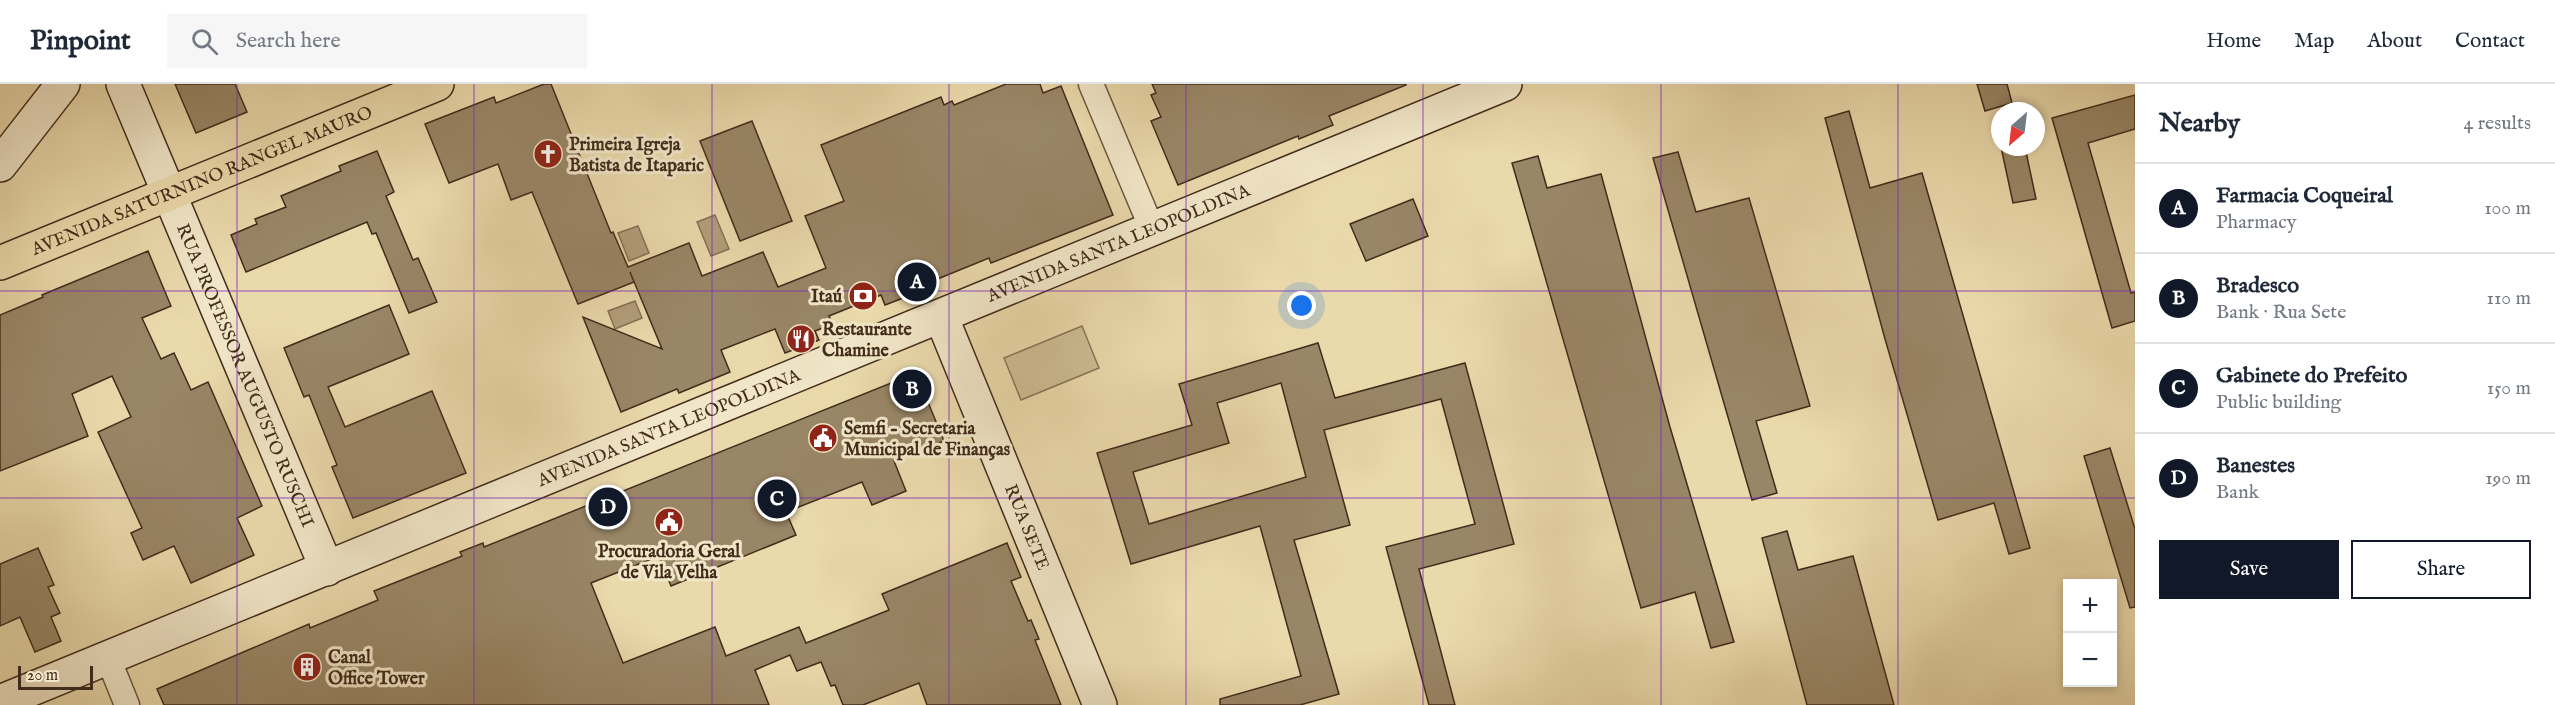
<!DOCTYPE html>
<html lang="en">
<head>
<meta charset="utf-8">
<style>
  :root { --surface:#fff; --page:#f6f6f7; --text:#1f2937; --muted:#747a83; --line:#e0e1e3; --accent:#111827 }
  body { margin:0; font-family:"IM FELL English",serif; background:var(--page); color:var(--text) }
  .controls { position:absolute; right:18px; bottom:18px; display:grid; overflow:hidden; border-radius:0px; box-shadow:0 3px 9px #0003 }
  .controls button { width:54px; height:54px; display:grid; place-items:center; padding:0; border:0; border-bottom:2px solid var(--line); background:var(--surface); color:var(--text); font:30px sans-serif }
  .compass { position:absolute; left:1991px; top:18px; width:54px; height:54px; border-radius:50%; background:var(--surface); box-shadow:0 3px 9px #0003; rotate:208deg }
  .scale { position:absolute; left:18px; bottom:15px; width:75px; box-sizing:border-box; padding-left:6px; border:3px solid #422c1b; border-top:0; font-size:16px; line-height:21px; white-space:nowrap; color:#422c1b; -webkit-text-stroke:4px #f1e6c8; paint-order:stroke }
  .you { position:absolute; left:1302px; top:222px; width:21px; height:21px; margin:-15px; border:4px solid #fff; border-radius:50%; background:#1a73e8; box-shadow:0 0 0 9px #1a73e833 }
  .badge { display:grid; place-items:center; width:39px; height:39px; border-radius:50%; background:var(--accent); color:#fff; font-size:20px; font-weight:700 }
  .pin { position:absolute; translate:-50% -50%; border:3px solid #fff; box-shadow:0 2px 6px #0006 }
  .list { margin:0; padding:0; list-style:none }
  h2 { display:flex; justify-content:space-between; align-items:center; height:78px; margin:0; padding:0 24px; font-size:26px }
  h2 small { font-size:20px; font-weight:400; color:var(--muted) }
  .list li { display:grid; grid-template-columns:39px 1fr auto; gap:18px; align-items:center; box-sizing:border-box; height:90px; padding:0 24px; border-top:2px solid var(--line) }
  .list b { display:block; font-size:22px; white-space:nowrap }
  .list p { margin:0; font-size:20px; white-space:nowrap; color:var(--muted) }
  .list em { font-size:20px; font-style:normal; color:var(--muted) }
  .actions { display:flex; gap:12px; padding:18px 24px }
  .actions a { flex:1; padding:14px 0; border:2px solid var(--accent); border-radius:0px; text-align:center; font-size:21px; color:var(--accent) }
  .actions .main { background:var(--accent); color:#fff }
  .icon { flex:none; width:33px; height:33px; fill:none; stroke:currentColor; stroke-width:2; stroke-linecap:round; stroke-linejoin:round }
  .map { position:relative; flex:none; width:2135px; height:621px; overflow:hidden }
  header { display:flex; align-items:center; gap:36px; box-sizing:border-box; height:84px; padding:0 30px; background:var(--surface); border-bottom:2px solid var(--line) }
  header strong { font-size:28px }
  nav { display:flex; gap:33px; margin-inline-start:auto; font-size:21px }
  .search { width:420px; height:54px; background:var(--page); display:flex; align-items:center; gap:15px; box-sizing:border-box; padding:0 21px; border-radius:0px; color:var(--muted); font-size:22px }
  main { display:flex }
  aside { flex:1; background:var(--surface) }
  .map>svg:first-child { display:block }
  .green { fill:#cdbc93; stroke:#887457; stroke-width:1.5 }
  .water { fill:#b19e7a; stroke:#857054; stroke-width:1.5 }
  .building { fill:#998666; stroke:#422c1b; stroke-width:1.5; fill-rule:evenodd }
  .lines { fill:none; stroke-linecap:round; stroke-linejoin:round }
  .street-casing { stroke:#6c573f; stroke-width:27 }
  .secondary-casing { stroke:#422c1b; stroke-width:36 }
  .primary-casing { stroke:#422c1b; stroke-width:36 }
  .street { stroke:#f1e6c8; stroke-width:24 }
  .secondary { stroke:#f1e6c8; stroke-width:33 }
  .primary { stroke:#ead9ab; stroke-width:33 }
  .grid { fill:none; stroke:#7b2cbf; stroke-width:1.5; stroke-opacity:0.55 }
  .labels { text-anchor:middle; stroke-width:6; stroke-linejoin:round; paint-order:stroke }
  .poi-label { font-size:18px; font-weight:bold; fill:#422c1b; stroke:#f1e6c8; text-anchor:start }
  .street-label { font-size:18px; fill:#422c1b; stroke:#f1e6c8 }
</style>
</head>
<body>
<header>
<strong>Pinpoint</strong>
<div class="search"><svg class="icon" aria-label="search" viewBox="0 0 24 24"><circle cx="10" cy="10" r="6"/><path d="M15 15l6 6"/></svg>Search here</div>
<nav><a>Home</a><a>Map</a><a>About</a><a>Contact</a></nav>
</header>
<main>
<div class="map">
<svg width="2135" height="621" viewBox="0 0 2135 621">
  <rect width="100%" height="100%" fill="#ead9ab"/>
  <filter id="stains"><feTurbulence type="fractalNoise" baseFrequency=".00333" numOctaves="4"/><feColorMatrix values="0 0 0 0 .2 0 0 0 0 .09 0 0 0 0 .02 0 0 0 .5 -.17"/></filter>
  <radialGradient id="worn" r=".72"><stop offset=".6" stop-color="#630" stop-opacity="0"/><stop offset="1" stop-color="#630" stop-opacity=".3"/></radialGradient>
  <polygon class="green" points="1082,242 1099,284 1021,316 1004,274"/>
  <g class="water">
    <polygon points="715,131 729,165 711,172 697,138"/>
    <polygon points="638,142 649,169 629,177 618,149"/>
    <polygon points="635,217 642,234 615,245 608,227"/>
  </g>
  <g class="building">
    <polygon points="175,0 235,0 247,28 196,49"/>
    <polygon points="544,0 551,0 611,149 613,148 628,183 689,159 702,192 763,168 778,203 826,184 805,132 844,117 821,61 941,13 944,21 952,17 954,21 1006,0 1040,0 1043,9 1061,2 1113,131 991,179 989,174 935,196 937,201 885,221 881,211 829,232 833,240 815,247 819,256 785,269 775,245 721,266 730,288 679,309 677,305 621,328 583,233 662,265 630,188 634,198 578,220 532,108 511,116 498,80 449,99 425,40 494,13 496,19"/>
    <polygon points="1152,0 1406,0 1406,1 1329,32 1333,41 1299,55 1298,52 1178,101 1151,37 1161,33 1151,11 1156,9"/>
    <polygon points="1977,0 2007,0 2012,19 1985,27"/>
    <polygon points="2135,11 2135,45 2088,59 2131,209 2135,208 2135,237 2112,244 2052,34"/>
    <polygon points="1849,27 1870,104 1922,89 2030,464 2009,470 1994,419 1938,436 1885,255 1825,34"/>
    <polygon points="752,37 792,137 740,157 700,57"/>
    <polygon points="2001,63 2025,63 2036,115 2013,119"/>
    <polygon points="377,67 394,108 386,112 413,176 418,174 437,218 409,229 376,149 372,150 367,138 246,188 231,151 257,140 255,135 286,123 281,112 341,87 339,82"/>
    <polygon points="1678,68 1696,128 1749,114 1810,322 1756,337 1777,409 1752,416 1653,74"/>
    <polygon points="1538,72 1547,104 1601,90 1670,343 1734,558 1711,564 1695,508 1641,524 1512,79"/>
    <polygon points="1413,115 1428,152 1366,177 1350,140"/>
    <polygon points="148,167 171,222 142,234 161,275 174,269 191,306 208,298 262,422 237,434 254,471 191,499 174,462 143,476 131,449 142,444 98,348 131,333 112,292 72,310 88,352 0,387 0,231 43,213 42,211"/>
    <polygon points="389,221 409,270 328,303 345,343 432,307 466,389 353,434 332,383 337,381 309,311 304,313 284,264"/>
    <path d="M1318,259L1335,314L1465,279L1514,460L1419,485L1455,621H1429L1386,463L1475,440L1441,315L1324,346L1350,441L1294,456L1339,610L1300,621H1220V615L1301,592L1260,442L1131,480L1097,369L1192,341L1179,300ZM1281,299L1306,393L1149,440L1133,388L1229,359L1217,319Z"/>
    <polygon points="916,289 944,357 894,377 906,407 872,421 862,398 786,428 796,451 671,502 659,472 591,499 623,579 715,543 726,572 799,543 806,559 889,526 882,510 1007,459 1021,493 1011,497 1028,537 1031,536 1039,555 1035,556 1061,621 927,621 919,599 863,621 843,621 835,601 831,602 821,578 797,587 790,571 755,586 769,621 164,621 157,605 309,540 310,544 378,516 374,507 462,472 460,468 483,459 484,463"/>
    <polygon points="2110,364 2135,445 2135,523 2130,524 2084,372"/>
    <polygon points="1787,447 1798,486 1853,472 1894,621 1807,621 1762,454"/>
    <polygon points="38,464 54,501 48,503 60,529 51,533 61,557 35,568 20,533 0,542 0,480"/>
  </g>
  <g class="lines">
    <g class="street-casing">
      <g id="street">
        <polyline points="1091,0 1152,145"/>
        <polyline points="108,574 127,621"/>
      </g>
    </g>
    <g class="secondary-casing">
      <g id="secondary">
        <path id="s1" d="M123,0L327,485"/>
        <polyline points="0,81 63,0"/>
        <path id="s2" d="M941,232L1100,621"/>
        <path id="s3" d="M0,618L1505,0"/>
      </g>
    </g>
    <g class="primary-casing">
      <g id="primary">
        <path id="s4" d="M0,179L437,0"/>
      </g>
    </g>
    <use href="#street" class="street"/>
    <use href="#secondary" class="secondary"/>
    <use href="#primary" class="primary"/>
  </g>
  <path class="grid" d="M237,0V621M474,0V621M712,0V621M949,0V621M1186,0V621M1423,0V621M1661,0V621M1898,0V621M0,207H2135M0,414H2135"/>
  <defs>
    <g id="church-disc" transform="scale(1.5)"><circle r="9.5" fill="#8f2418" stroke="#f1e6c8"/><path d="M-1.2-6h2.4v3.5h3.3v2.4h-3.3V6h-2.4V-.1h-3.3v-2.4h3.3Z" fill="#fff"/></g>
    <g id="bank-disc" transform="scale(1.5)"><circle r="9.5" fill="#8f2418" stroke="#f1e6c8"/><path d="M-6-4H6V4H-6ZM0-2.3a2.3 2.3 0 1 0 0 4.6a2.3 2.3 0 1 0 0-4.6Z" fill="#fff"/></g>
    <g id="restaurant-disc" transform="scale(1.5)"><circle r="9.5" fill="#8f2418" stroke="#f1e6c8"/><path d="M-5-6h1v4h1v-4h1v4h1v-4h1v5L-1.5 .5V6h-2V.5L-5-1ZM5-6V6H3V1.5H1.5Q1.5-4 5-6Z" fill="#fff"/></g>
    <g id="civic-disc" transform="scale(1.5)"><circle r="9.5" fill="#8f2418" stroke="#f1e6c8"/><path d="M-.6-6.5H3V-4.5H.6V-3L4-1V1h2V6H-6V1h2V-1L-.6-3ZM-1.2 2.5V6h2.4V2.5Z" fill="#fff"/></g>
    <g id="building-disc" transform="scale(1.5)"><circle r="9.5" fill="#8f2418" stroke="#f1e6c8"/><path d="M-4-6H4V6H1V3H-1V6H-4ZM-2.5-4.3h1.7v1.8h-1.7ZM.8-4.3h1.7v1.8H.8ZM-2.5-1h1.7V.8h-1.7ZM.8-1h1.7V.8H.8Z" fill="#fff"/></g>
  </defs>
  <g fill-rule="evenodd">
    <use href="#church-disc" x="548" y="70"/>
    <use href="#bank-disc" x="863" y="212"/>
    <use href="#restaurant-disc" x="801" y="255"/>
    <use href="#civic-disc" x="823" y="354"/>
    <use href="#civic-disc" x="669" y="438"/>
    <use href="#building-disc" x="307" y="583"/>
  </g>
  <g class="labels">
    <g class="poi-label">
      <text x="569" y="66">Primeira Igreja<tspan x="569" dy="21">Batista de Itaparic</tspan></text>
      <text x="842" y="218" text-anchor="end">Itaú</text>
      <text x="822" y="251">Restaurante<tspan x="822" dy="21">Chamine</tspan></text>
      <text x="844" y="350">Semfi - Secretaria<tspan x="844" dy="21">Municipal de Finanças</tspan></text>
      <text x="669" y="473" text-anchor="middle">Procuradoria Geral<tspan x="669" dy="21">de Vila Velha</tspan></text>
      <text x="328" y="579">Canal<tspan x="328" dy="21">Office Tower</tspan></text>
    </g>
    <g class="street-label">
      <text dy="6" stroke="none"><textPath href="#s4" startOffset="218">AVENIDA SATURNINO RANGEL MAURO</textPath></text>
      <text dy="6" stroke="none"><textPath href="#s3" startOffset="1209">AVENIDA SANTA LEOPOLDINA</textPath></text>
      <text dy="6" stroke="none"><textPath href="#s1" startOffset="316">RUA PROFESSOR AUGUSTO RUSCHI</textPath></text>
      <text dy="6" stroke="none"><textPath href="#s3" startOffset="723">AVENIDA SANTA LEOPOLDINA</textPath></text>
      <text dy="6" stroke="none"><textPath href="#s2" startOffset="228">RUA SETE</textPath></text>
    </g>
  </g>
  <rect width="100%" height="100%" filter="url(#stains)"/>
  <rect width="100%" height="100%" fill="url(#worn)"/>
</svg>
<div class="controls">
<button>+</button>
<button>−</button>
</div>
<svg class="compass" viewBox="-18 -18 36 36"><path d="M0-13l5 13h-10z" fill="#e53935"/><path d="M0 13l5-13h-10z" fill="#747a83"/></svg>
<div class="scale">20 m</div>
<div class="you"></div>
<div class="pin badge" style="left:917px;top:198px">A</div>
<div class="pin badge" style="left:912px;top:305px">B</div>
<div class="pin badge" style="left:777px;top:415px">C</div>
<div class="pin badge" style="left:608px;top:423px">D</div>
</div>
<aside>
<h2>Nearby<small>4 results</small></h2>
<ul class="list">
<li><span class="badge">A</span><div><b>Farmacia Coqueiral</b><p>Pharmacy</p></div><em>100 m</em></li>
<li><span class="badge">B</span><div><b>Bradesco</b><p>Bank · Rua Sete</p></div><em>110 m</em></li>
<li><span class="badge">C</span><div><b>Gabinete do Prefeito</b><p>Public building</p></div><em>150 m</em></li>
<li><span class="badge">D</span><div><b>Banestes</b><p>Bank</p></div><em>190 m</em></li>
</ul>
<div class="actions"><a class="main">Save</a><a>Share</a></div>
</aside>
</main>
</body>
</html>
